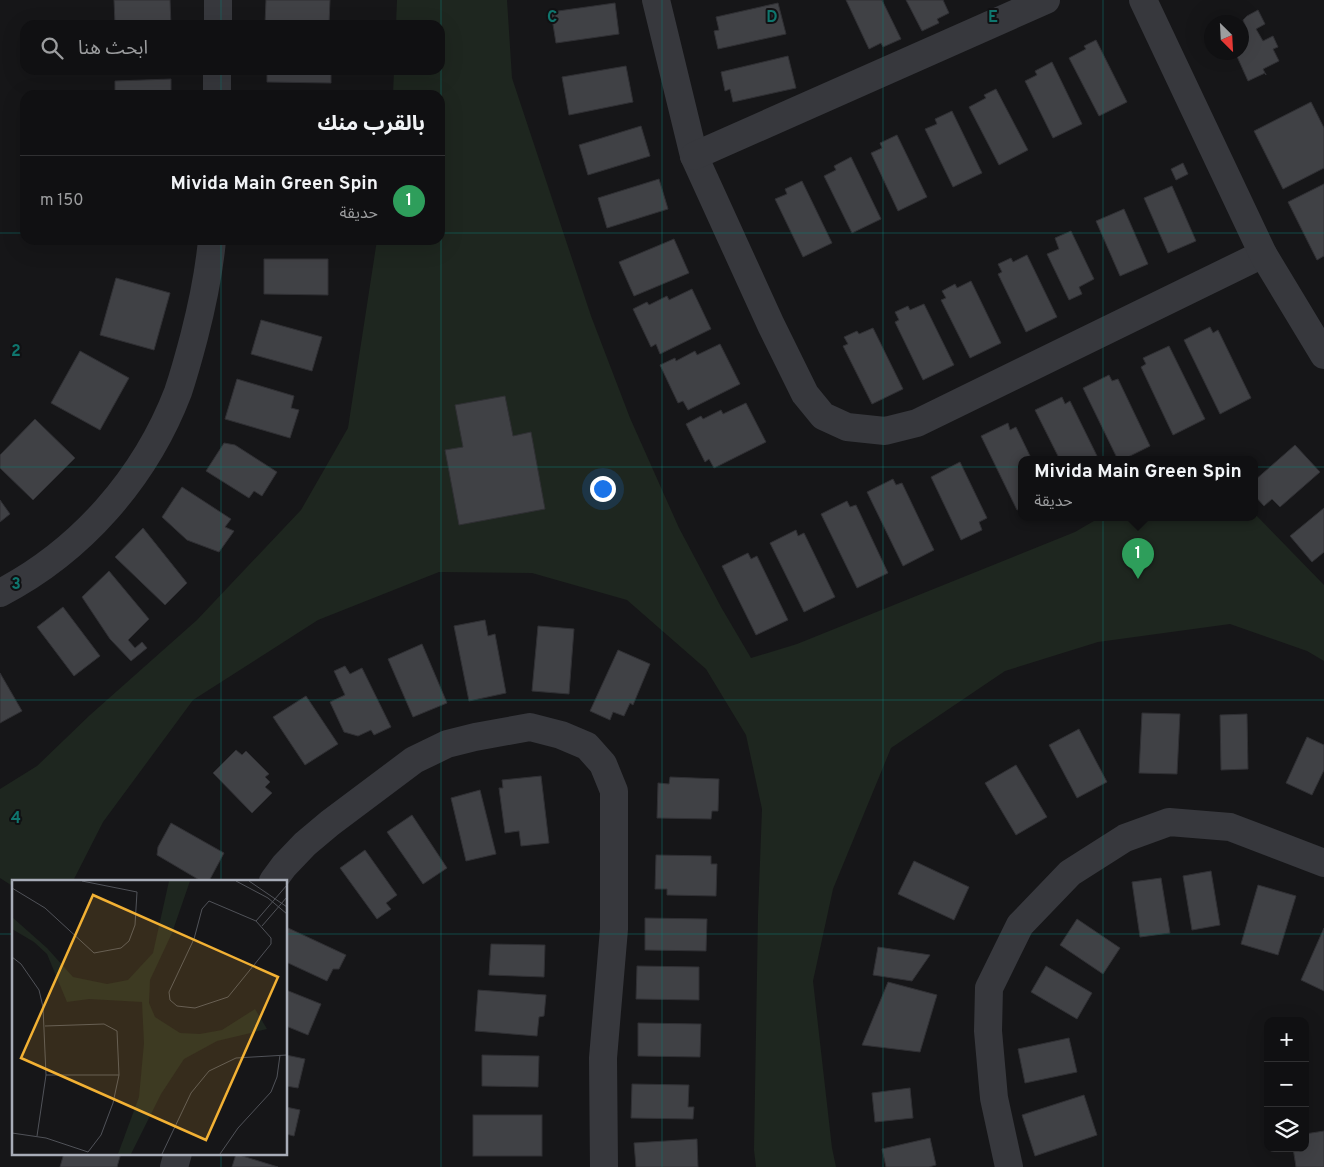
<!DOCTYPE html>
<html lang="ar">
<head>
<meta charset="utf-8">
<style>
  :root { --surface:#101012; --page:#1e1e20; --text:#f1f3f6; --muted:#9c9d9f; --line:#303032; --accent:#d93025 }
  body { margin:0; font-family:Overpass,"Noto Sans Arabic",sans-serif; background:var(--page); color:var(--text); direction:rtl }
  .controls { position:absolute; right:15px; bottom:15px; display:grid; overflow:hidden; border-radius:10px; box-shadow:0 5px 20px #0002 }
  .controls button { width:45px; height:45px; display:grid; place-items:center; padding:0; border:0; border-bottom:1px solid var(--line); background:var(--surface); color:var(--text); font:25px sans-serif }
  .compass { position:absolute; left:1204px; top:15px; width:45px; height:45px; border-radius:50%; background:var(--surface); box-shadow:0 5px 20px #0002; rotate:156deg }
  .you { position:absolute; left:602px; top:488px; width:18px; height:18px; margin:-12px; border:4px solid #fff; border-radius:50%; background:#1a73e8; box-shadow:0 0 0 8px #1a73e833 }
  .badge { display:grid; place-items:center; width:32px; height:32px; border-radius:50%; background:var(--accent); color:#fff; font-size:16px; font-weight:700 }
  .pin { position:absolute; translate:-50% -41px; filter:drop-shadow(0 1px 2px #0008) }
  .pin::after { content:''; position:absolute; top:26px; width:18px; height:15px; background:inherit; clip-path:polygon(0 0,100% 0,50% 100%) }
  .popup { position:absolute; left:1018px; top:456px; width:240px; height:65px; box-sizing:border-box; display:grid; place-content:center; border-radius:10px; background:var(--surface); filter:drop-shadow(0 1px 4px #0005); font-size:16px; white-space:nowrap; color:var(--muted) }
  .popup b { font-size:19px; color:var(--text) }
  .popup::after { content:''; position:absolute; left:50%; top:100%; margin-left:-10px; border:10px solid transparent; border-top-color:var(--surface) }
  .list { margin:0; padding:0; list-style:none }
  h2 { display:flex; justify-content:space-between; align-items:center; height:65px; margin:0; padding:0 20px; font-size:21px }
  h2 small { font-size:16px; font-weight:400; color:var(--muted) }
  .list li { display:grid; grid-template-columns:32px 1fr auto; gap:15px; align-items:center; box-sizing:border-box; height:90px; padding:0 20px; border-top:1px solid var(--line) }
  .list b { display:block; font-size:19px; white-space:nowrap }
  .list p { margin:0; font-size:16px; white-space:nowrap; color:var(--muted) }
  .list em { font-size:16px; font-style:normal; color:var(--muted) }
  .icon { flex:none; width:28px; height:28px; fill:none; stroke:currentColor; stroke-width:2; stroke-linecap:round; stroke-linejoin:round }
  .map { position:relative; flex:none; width:1324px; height:1167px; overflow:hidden; direction:ltr }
  .search { position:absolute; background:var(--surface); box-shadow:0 5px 20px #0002; left:20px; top:20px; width:425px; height:55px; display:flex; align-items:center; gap:12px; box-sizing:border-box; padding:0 18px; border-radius:15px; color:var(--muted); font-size:19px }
  .panel { position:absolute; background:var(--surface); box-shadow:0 5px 20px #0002; left:20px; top:90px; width:425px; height:155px; border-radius:15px; direction:rtl }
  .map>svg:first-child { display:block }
  .green { fill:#1e261f }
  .building { fill:#404145; stroke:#303034 }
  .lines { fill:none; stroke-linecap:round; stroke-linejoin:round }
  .minor { stroke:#37383d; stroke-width:28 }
  .grid { fill:none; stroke:#0f766e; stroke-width:1; stroke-opacity:0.55 }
  .inset-road { fill:none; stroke:#505258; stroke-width:1 }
  .view { fill:#f2b134; fill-opacity:0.15; stroke:#f2b134; stroke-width:2.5 }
  .inset-edge { fill:none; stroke:#a8adb8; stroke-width:2.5 }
  .grid-label { font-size:16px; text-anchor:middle; font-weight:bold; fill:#0f766e; stroke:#111113; stroke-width:4; stroke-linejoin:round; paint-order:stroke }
</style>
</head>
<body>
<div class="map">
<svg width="1324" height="1167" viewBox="0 0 1324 1167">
  <rect width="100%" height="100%" fill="#161618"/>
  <polygon class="green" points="397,0 507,0 512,78 591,316 630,418 679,528 721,607 751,658 797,644 1075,532 1099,518 1254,518 1254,513 1324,585 1324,661 1307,651 1230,624 1098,642 1005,671 891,748 833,889 813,981 832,1148 836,1167 756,1167 754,1150 758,914 762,809 746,735 706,669 627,600 532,573 439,572 318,620 193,700 103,822 73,881 14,881 14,887 0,878 0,789 37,766 90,715 197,620 301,510 348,428 377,240 440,240 440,95 393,95 394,70 440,70 440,25 396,25"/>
  <g class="building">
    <polygon points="114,0 170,0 171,25 115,25"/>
    <polygon points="266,0 330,0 329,25 265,24"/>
    <polygon points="846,0 882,0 901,39 883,47 881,43 869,49"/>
    <polygon points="906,0 943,0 949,13 937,19 939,23 922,31"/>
    <polygon points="615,3 619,34 556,43 551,12"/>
    <polygon points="778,3 786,34 718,49 714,31 719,30 716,17"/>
    <polygon points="1258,10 1265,24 1256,29 1263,41 1273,36 1278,47 1273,49 1279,61 1263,69 1266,75 1265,73 1248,81 1235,52 1242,52 1242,26 1245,25 1243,20 1247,16"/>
    <polygon points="1096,40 1127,102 1099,116 1069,58 1086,49 1084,46"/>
    <polygon points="788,56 796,88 733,102 730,89 725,91 721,72"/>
    <polygon points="1052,62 1082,124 1053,138 1025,81 1037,75 1035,71"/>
    <polygon points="626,66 633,102 569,115 562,77"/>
    <polygon points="267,70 331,70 331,83 267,82"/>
    <polygon points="171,79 171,95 115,95 115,81"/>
    <polygon points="996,89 1028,150 999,165 969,107 986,98 984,95"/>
    <polygon points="1311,102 1324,128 1324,168 1283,189 1254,131"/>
    <polygon points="952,111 982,173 953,187 925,129 937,124 935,119"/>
    <polygon points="641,126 650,156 588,175 579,145"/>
    <polygon points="897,135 927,197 898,211 871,153 882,148 880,143"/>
    <polygon points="851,157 881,219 852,233 824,176 836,170 834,166"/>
    <polygon points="1183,163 1188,174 1176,180 1171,169"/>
    <polygon points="659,179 668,209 607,228 598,198"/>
    <polygon points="802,181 832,243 803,257 775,199 787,194 785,189"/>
    <polygon points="1324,184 1324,256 1317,260 1288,202"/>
    <polygon points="1172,186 1196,241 1168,253 1144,198"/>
    <polygon points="1124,209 1148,264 1120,276 1096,221"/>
    <polygon points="1071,231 1094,279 1079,287 1082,294 1069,300 1047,254 1059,249 1055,238"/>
    <polygon points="674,239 689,273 634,296 619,262"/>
    <polygon points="1027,255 1057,317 1026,332 998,274 1002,272 998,264 1011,258 1013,262"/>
    <polygon points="264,259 328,259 328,295 264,294"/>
    <polygon points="116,278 170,293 154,350 100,335"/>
    <polygon points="971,281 1001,343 970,358 941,300 946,298 942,291 955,284 957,288"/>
    <polygon points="692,289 711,329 660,354 656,344 651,347 633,309 647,302 649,305 667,296 669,300"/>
    <polygon points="924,304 954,365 923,380 895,322 899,320 895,312 908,306 910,310"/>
    <polygon points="261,320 322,337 312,371 251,354"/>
    <polygon points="1210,327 1213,333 1218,330 1251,398 1220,414 1184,340"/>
    <polygon points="873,328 903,389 872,404 843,346 848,344 844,337 857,331 859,334"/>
    <polygon points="720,344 740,384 688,410 683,401 678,403 660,365 675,358 676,361 695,351 697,355"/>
    <polygon points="1169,346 1205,419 1173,435 1141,367 1146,364 1143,358"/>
    <polygon points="80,351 129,378 100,430 51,403"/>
    <polygon points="1109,375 1112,381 1118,379 1150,446 1122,460 1118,460 1083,388"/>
    <polygon points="237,379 294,396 291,408 299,410 290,438 225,419"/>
    <polygon points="505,396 513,436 531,432 545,509 459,525 445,450 463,447 455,405"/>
    <polygon points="1062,397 1065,404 1070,401 1099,460 1060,460 1035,410"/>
    <polygon points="746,403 766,442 714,468 709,459 705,462 686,424 701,416 703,419 721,410 723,414"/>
    <polygon points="35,419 75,458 33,500 0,468 0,455"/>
    <polygon points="1008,423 1010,430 1016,427 1032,460 1022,460 1022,508 1017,510 981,436"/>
    <polygon points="224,443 235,445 277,472 262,496 254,491 249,498 206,471"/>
    <polygon points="1295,445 1320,472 1280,507 1272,499 1264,506 1254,495 1254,481"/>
    <polygon points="960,462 987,518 979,522 982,530 961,540 931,477"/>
    <polygon points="893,479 896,485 902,483 934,550 903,566 867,492"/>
    <polygon points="182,487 231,519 225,527 234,531 219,552 187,540 162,517"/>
    <polygon points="0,500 10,514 0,522"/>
    <polygon points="847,501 850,507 856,505 888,573 857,588 821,514"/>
    <polygon points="1324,508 1324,552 1312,562 1290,536"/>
    <polygon points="143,528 187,583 165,605 115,557"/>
    <polygon points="796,530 798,536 804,533 835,597 804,612 770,543"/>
    <polygon points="748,553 751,559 757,556 788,620 756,635 722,566"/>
    <polygon points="109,571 149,619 128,640 135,648 142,642 147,648 131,661 110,639 82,597"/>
    <polygon points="63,607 100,656 74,676 37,627"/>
    <polygon points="485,620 488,636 495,634 506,693 469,701 454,626"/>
    <polygon points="538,626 574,629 569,694 532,691"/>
    <polygon points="422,644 447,703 413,717 388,659"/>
    <polygon points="618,650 650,664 633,705 630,703 624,716 613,712 610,720 590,711"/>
    <polygon points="345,666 350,674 362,668 391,727 374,735 371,730 358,736 344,732 330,702 345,695 334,671"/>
    <polygon points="0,673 22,711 0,723"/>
    <polygon points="306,696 338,744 305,765 273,717"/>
    <polygon points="1142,713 1180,714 1177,774 1139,773"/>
    <polygon points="1247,714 1248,769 1221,770 1220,715"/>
    <polygon points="1079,729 1107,782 1077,798 1049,745"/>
    <polygon points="1307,737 1324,745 1324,770 1312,795 1286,783"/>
    <polygon points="236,750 242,755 246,751 269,774 265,777 270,782 265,787 272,793 252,813 213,773"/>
    <polygon points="1016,765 1047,817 1016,835 985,783"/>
    <polygon points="541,776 549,843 521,846 519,831 505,833 499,788 503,788 502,780"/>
    <polygon points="670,777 719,779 718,811 712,811 711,819 657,818 658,783 669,784"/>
    <polygon points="480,790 496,854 466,861 451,798"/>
    <polygon points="412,815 447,868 423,884 387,832"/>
    <polygon points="171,823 224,853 209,881 201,881 157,855 158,847"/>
    <polygon points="365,850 397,895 386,903 391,909 377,919 340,868"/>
    <polygon points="656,855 711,856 711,864 717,864 716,896 667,895 667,889 655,889"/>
    <polygon points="914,861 969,887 954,920 898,894"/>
    <polygon points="1211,871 1220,925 1192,930 1183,876"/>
    <polygon points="1161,878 1170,933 1140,937 1132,882"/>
    <polygon points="1258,885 1296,896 1278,955 1241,944"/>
    <polygon points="645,918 707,919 706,951 645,950"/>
    <polygon points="1077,919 1120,948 1103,974 1060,945"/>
    <polygon points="286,927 346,955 339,969 333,969 327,981 286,962"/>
    <polygon points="1324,928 1324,991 1301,980"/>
    <polygon points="491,944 545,945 544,977 489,975"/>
    <polygon points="878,947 930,955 912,981 873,975"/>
    <polygon points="637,966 699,967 699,1000 636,999"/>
    <polygon points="1046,966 1092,993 1077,1019 1031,992"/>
    <polygon points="888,982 937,995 920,1052 862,1045"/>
    <polygon points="286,990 321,1004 308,1035 286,1026"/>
    <polygon points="478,990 546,995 544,1016 539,1017 537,1036 475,1031"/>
    <polygon points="638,1023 701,1024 700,1057 638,1056"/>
    <polygon points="1069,1038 1077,1072 1025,1083 1018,1049"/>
    <polygon points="286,1055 305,1059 298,1088 286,1086"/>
    <polygon points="482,1055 539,1056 538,1087 482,1086"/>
    <polygon points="632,1084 689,1085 688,1107 694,1107 693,1119 631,1118"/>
    <polygon points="910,1088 913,1118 875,1122 872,1093"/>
    <polygon points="1084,1095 1097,1135 1035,1156 1022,1115"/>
    <polygon points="286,1107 300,1110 294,1136 286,1134"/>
    <rect x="473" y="1115" width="69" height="41"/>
    <polygon points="1324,1131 1324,1167 1296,1167 1293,1148 1305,1148 1305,1134"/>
    <polygon points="930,1138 936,1165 929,1167 886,1167 882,1149"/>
    <polygon points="697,1139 698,1167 636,1167 634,1143"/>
    <polygon points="64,1153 121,1153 117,1167 60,1167"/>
    <polygon points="236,1154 278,1167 232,1167"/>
  </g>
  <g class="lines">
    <g class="minor">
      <polyline points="656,0 694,156 771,325 805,394 823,416 847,427 885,431 917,423 1263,254"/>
      <polyline points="1143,0 1263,254 1324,355"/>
      <polyline points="218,25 218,0"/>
      <polyline points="217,95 217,70"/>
      <polyline points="694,156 1046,0"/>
      <path d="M0,593C81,551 145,478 178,392C184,374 189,356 194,337C202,306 209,273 212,240"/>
      <polyline points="273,881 284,866 305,844 330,823 414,760 447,744 475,737 530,727 561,735 587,746 603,764 614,791 614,929 603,1058 604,1167"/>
      <polyline points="174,1167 178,1153"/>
      <polyline points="1009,1167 994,1098 988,1031 989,988 1020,925 1070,873 1125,838 1169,822 1230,827 1324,863"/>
    </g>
  </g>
  <path class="grid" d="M221,0V25M441,0V1167M662,0V1167M883,0V1167M1103,0V1167M221,70V95M0,233H25M440,233H1324M221,240V881M0,467H1324M0,700H1324M0,934H14M286,934H1324M221,1153V1167"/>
  <g transform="translate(12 880)">
    <rect width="275" height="275" fill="#161618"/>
    <path d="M157,1H178L160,53L138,100L137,123L143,137L168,153L188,154L210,150L243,129L255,149L205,161L172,179L149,214L119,274H106L127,217L132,163L130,122L77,119L55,122L35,74L22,62L0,49V37L35,68L61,97L95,104L116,100L141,73Z" fill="#1e261f"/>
    <path class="inset-road" d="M224,1L256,18L275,34M237,1L275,27M0,8L33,28L82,73L109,68L117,61L123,45L125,12L70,1M197,21L244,41L259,58V64L216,117L183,128L165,126L158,120L157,112L182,59L190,29ZM244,41L275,5M250,46L275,17M0,77L9,84L27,110L31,127L34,195L25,256M34,195H107M0,253L34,258L76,272L89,255L101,223L107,195L105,151L92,144L33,146M150,274L179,213L197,191L224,178L275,175M208,274L226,248L259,212L265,197L268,175"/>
    <path class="view" d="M81,15L266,97L194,260L9,178Z"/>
    <rect width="275" height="275" class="inset-edge"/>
  </g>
  <g class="grid-label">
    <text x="552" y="22">C</text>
    <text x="772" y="22">D</text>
    <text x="993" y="22">E</text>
    <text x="16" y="356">2</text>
    <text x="16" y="589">3</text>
    <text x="16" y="823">4</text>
  </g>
</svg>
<div class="controls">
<button>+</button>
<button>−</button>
<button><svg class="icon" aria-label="layers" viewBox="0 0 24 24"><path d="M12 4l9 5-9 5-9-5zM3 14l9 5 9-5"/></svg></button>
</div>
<svg class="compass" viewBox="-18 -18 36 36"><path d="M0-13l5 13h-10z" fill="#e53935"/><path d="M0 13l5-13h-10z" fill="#9c9d9f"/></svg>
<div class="you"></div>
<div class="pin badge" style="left:1138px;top:579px;background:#2e9e5b">1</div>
<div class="popup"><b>Mivida Main Green Spin</b>حديقة</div>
<div class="search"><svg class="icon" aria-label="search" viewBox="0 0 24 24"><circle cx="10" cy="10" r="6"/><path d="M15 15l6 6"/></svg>ابحث هنا</div>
<section class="panel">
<h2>بالقرب منك<small></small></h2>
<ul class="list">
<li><span class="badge" style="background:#2e9e5b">1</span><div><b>Mivida Main Green Spin</b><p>حديقة</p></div><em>150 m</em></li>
</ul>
</section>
</div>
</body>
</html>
